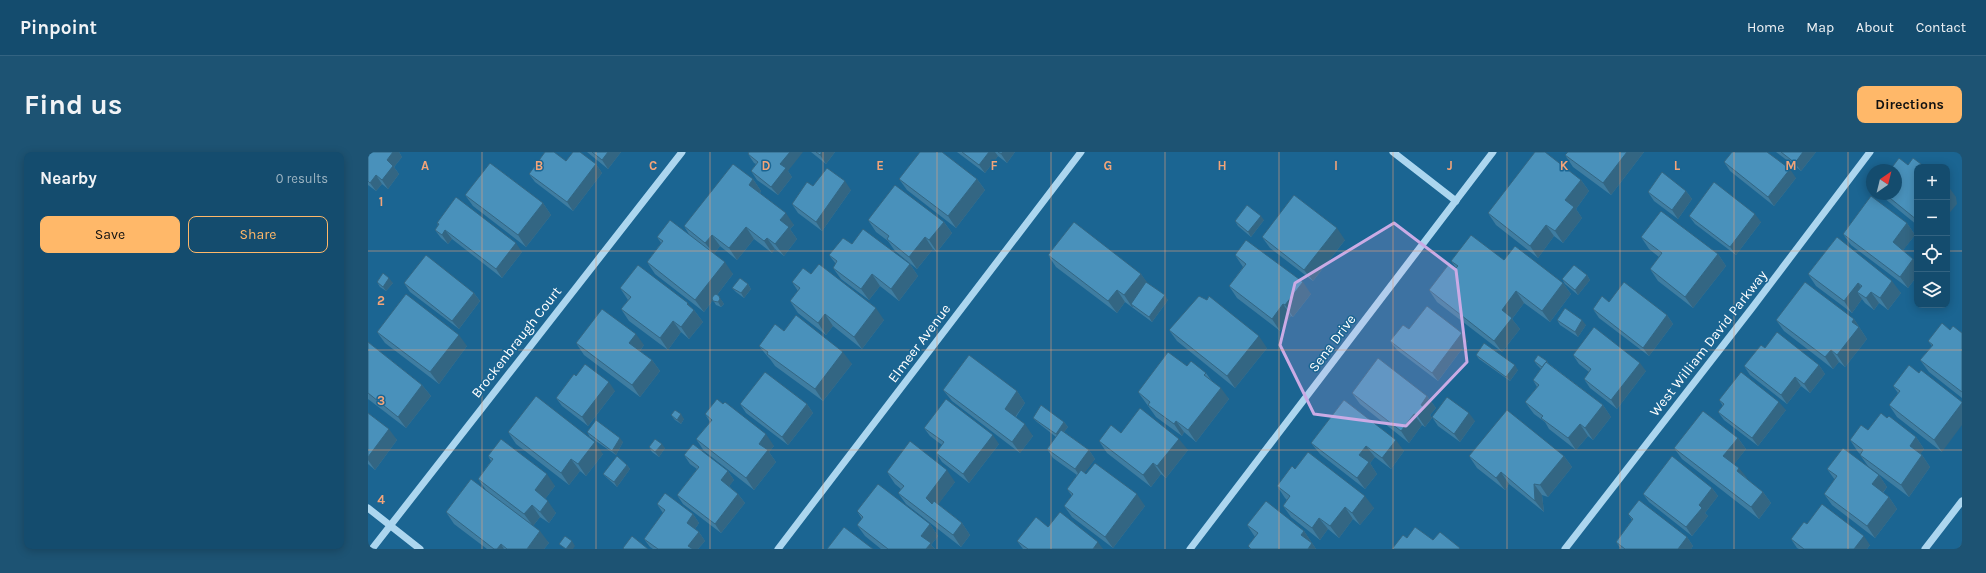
<!DOCTYPE html>
<html lang="en">
<head>
<meta charset="utf-8">
<style>
  :root { --surface:#144c6e; --page:#1d5373; --text:#f1f3f6; --muted:#9db4c2; --line:#336381; --accent:#ffb869 }
  body { margin:0; font-family:Karla,sans-serif; background:var(--page); color:var(--text) }
  .controls { position:absolute; right:12px; top:12px; display:grid; overflow:hidden; border-radius:8px; box-shadow:0 2px 10px #0003 }
  .controls button { width:36px; height:36px; display:grid; place-items:center; padding:0; border:0; border-bottom:1px solid var(--line); background:var(--surface); color:var(--text); font:20px sans-serif }
  .compass { position:absolute; left:1498px; top:12px; width:36px; height:36px; border-radius:50%; background:var(--surface); box-shadow:0 2px 10px #0003; rotate:35deg }
  .list { margin:0; padding:0; list-style:none }
  h2 { display:flex; justify-content:space-between; align-items:center; height:52px; margin:0; padding:0 16px; font-size:17px }
  h2 small { font-size:13px; font-weight:400; color:var(--muted) }
  .actions { display:flex; gap:8px; padding:12px 16px }
  .actions a { flex:1; padding:9px 0; border:1px solid var(--accent); border-radius:8px; text-align:center; font-size:14px; color:var(--accent) }
  .actions .main { background:var(--accent); color:#111 }
  .icon { flex:none; width:22px; height:22px; fill:none; stroke:currentColor; stroke-width:2; stroke-linecap:round; stroke-linejoin:round }
  .map { position:relative; flex:none; width:1594px; height:397px; overflow:hidden; border-radius:8px }
  header { display:flex; align-items:center; gap:24px; box-sizing:border-box; height:56px; padding:0 20px; background:var(--surface); border-bottom:1px solid var(--line) }
  header strong { font-size:19px }
  nav { display:flex; gap:22px; margin-inline-start:auto; font-size:14px }
  .intro { display:flex; align-items:center; justify-content:space-between; box-sizing:border-box; height:96px; padding:0 24px }
  h1 { margin:0; font-size:28px }
  .button { padding:10px 18px; border-radius:8px; background:var(--accent); color:#111; font-size:14px; font-weight:700 }
  main { display:flex; gap:24px; padding:0 24px }
  aside { flex:1; background:var(--surface); border-radius:8px; box-shadow:0 2px 10px #0003 }
  .map>svg:first-child { display:block }
  .lines { fill:none; stroke-linecap:round; stroke-linejoin:round }
  .minor { stroke:#acd6ef; stroke-width:7 }
  .wall { fill:#3f7da1 }
  .shaded-wall { fill:#336683 }
  .building { fill:#4991bb; stroke:#336683 }
  .marked { fill:#caabe5; fill-opacity:0.2; stroke:#caabe5; stroke-width:3; stroke-linejoin:round }
  .grid { fill:none; stroke:#f2a479; stroke-width:1; stroke-opacity:0.55 }
  .labels { text-anchor:middle; stroke-width:3; stroke-linejoin:round; paint-order:stroke }
  .street-label { font-size:14px; fill:#fff; stroke:#1b6592 }
  .grid-label { font-size:13px; text-anchor:middle; font-weight:bold; fill:#f2a479; stroke:#1b6592; stroke-width:3; stroke-linejoin:round; paint-order:stroke }
</style>
</head>
<body>
<header>
<strong>Pinpoint</strong>
<nav><a>Home</a><a>Map</a><a>About</a><a>Contact</a></nav>
</header>
<div class="intro"><h1>Find us</h1><a class="button">Directions</a></div>
<main>
<aside>
<h2>Nearby<small>0 results</small></h2>
<ul class="list">
</ul>
<div class="actions"><a class="main">Save</a><a>Share</a></div>
</aside>
<div class="map">
<svg width="1594" height="397" viewBox="0 0 1594 397">
  <rect width="100%" height="100%" fill="#1b6592"/>
  <g class="lines">
    <g class="minor">
      <polyline points="1025,0 1088,49"/>
      <polyline points="0,356 52,397"/>
      <polyline points="4,397 314,0"/>
      <polyline points="410,397 713,0"/>
      <polyline points="822,397 1125,0"/>
      <polyline points="1197,397 1384,156 1502,0"/>
      <polyline points="1557,397 1594,349"/>
    </g>
  </g>
  <g class="wall">
    <polygon points="0,0 31,0 34,5 26,15 31,22 20,37 14,32 8,39 0,33"/>
    <polygon points="219,0 253,0 240,17"/>
    <polygon points="443,0 467,0 458,12"/>
    <polygon points="589,0 647,0 639,11 630,4 617,21"/>
    <polygon points="1276,0 1243,43 1205,15 1197,3"/>
    <polygon points="1408,0 1448,0 1433,19"/>
    <polygon points="380,2 420,19 424,25 410,43 389,28 383,19 388,12 386,11"/>
    <polygon points="198,9 228,12 234,21 205,59 167,30 161,22"/>
    <polygon points="1356,10 1428,26 1406,54 1362,19"/>
    <polygon points="1540,13 1549,15 1549,73 1516,46 1513,42 1528,42"/>
    <polygon points="385,27 393,39 392,41 426,73 422,77 429,87 416,104 407,97 404,101 386,87 369,108 352,94 346,102 365,122 349,143 354,149 356,152 353,155 348,153 345,148 336,160 287,122 279,110 293,91 289,85 322,84 316,74"/>
    <polygon points="531,27 609,27 617,38 588,76 539,38"/>
    <polygon points="1213,28 1221,39 1208,57 1214,66 1195,91 1186,84 1170,106 1128,73 1120,61"/>
    <polygon points="445,34 483,38 454,79 430,61 424,52"/>
    <polygon points="1318,39 1324,47 1310,67 1286,49 1280,40"/>
    <polygon points="97,43 175,51 183,63 158,95 105,54"/>
    <polygon points="1321,64 1393,70 1368,103 1327,72"/>
    <polygon points="500,68 576,70 584,81 569,100 565,97 549,117 527,99 520,89 508,80"/>
    <polygon points="896,68 883,85 870,74 867,69"/>
    <polygon points="69,71 154,100 134,126 84,87 80,92 73,86 67,78 70,73"/>
    <polygon points="1539,71 1547,83 1535,98 1545,107 1549,112 1549,124 1540,136 1483,93 1475,82"/>
    <polygon points="894,85 977,88 945,129 902,96"/>
    <polygon points="1273,85 1350,102 1358,114 1325,156 1290,129 1282,117 1291,105 1281,97"/>
    <polygon points="1469,85 1533,141 1520,158 1511,151 1506,158 1497,151 1494,147 1484,161 1448,134 1440,122"/>
    <polygon points="484,92 542,112 550,124 531,149 512,134 501,148 473,127 465,116 468,112 461,103"/>
    <polygon points="680,103 773,122 779,131 800,148 784,170 757,150 749,161 688,115"/>
    <polygon points="867,103 943,142 925,165 923,164 912,179 869,146 861,134 875,115"/>
    <polygon points="1136,108 1195,131 1203,142 1182,170 1156,151 1144,167 1152,177 1134,200 1069,150 1061,138 1088,116 1083,109"/>
    <polygon points="443,122 516,168 494,197 465,174 458,183 430,161 422,149 430,139 424,130"/>
    <polygon points="1219,123 1222,128 1210,143 1197,132 1194,127"/>
    <polygon points="9,130 25,131 18,139 12,135"/>
    <polygon points="36,131 106,141 112,149 91,177 42,140"/>
    <polygon points="380,132 383,137 376,146 368,140 364,136"/>
    <polygon points="252,136 323,155 326,158 335,170 321,187 313,180 300,198 261,169 253,157 260,148"/>
    <polygon points="1241,150 1299,163 1305,172 1281,204 1231,166 1225,157"/>
    <polygon points="1486,167 1499,187 1477,215 1471,210 1465,217 1416,179 1408,168"/>
    <polygon points="1189,168 1218,173 1210,185 1192,173"/>
    <polygon points="801,178 899,196 867,236 809,189"/>
    <polygon points="416,179 484,212 455,249 407,214 402,207 400,205 391,194"/>
    <polygon points="9,180 99,194 71,232 17,191"/>
    <polygon points="1594,181 1594,246 1561,220 1552,208 1564,194 1560,189"/>
    <polygon points="1022,189 1100,189 1070,229 1029,198"/>
    <polygon points="0,190 54,233 63,244 38,276 0,247"/>
    <polygon points="208,191 276,193 272,199 284,208 292,219 272,245 216,203"/>
    <polygon points="1397,196 1451,213 1457,222 1442,241 1433,234 1419,252 1382,223 1376,214"/>
    <polygon points="1108,203 1150,218 1142,229 1111,207"/>
    <polygon points="1205,203 1278,219 1249,257 1222,236 1216,227 1221,220 1211,212"/>
    <polygon points="1166,209 1179,209 1180,211 1235,253 1243,265 1225,288 1220,284 1208,298 1181,277 1177,270 1166,262 1157,250 1169,235 1165,228 1173,217 1169,213"/>
    <polygon points="819,214 838,221 843,228 861,247 828,290 816,280 814,284 788,265 770,240"/>
    <polygon points="1551,221 1574,300 1529,265 1521,253 1530,241 1525,234"/>
    <polygon points="575,238 649,239 657,251 648,265 665,284 652,301 584,249"/>
    <polygon points="247,239 220,274 194,254 188,246"/>
    <polygon points="984,241 1059,244 1068,256 1062,263 1064,266 1057,275 1054,273 1041,291 992,252"/>
    <polygon points="976,248 1036,299 1023,317 1007,305 1002,311 1009,322 997,337 952,302 943,291"/>
    <polygon points="1351,248 1418,258 1390,294 1356,268 1350,260 1355,254"/>
    <polygon points="372,252 439,252 445,261 420,293 378,261"/>
    <polygon points="0,261 29,288 7,318 0,312"/>
    <polygon points="337,262 406,294 401,300 408,310 386,338 336,299 328,287 342,270"/>
    <polygon points="303,263 316,267 313,272 307,268"/>
    <polygon points="1064,265 1107,269 1092,290 1070,274"/>
    <polygon points="665,266 696,270 700,275 696,280 721,298 727,307 716,321 777,354 745,396 704,365 696,354 704,344 699,337 709,323 685,306 679,297 688,285 669,270"/>
    <polygon points="1519,266 1548,285 1556,297 1552,302 1554,303 1562,315 1541,345 1500,314 1492,303 1492,302 1490,300 1482,288"/>
    <polygon points="556,276 631,292 601,331 574,310 568,301 574,293 562,284"/>
    <polygon points="140,280 235,302 218,324 212,319 201,333 148,292"/>
    <polygon points="219,280 255,290 248,303 222,285"/>
    <polygon points="753,281 820,298 798,326 793,322 783,335 739,301 731,289"/>
    <polygon points="1370,286 1378,297 1366,312 1380,328 1395,340 1403,351 1391,367 1314,307 1306,296"/>
    <polygon points="281,295 297,296 291,305 284,300"/>
    <polygon points="316,303 360,319 366,328 361,334 370,342 377,351 353,381 315,352 309,343 329,317 322,312"/>
    <polygon points="120,304 187,334 177,347 188,361 181,371 172,365 165,374 181,391 176,397 119,397 86,372 78,360 118,338 110,327 123,309"/>
    <polygon points="1101,304 1196,304 1204,315 1180,345 1174,343 1176,360 1141,332 1137,338 1109,316"/>
    <polygon points="259,313 262,317 249,335 239,326 235,322"/>
    <polygon points="927,317 1006,356 992,373 985,367 971,386 960,377 952,388 923,365 915,354 919,348 917,346 909,334"/>
    <polygon points="1459,317 1511,323 1519,335 1515,341 1521,345 1529,357 1507,386 1464,353 1456,342 1467,328"/>
    <polygon points="519,320 587,330 570,352 594,371 602,383 593,395 538,352 530,341 533,337 527,332"/>
    <polygon points="1344,336 1350,344 1337,361 1340,364 1324,384 1281,350 1275,342"/>
    <polygon points="289,352 325,362 331,371 327,377 331,380 337,389 330,397 285,397 282,395 276,387 295,361"/>
    <polygon points="489,359 562,372 570,384 563,393 567,397 513,397 497,384 489,373 494,367"/>
    <polygon points="1260,362 1319,385 1325,394 1323,397 1253,397 1248,390 1264,368"/>
    <polygon points="879,373 936,379 948,397 882,397 880,394 887,385"/>
    <polygon points="680,375 735,397 655,397 649,389"/>
    <polygon points="1423,387 1502,393 1499,397 1431,397 1429,396"/>
  </g>
  <g class="shaded-wall">
    <polygon points="25,0 31,0 34,5 26,15 31,22 20,37 14,28 19,8"/>
    <polygon points="240,0 253,0 240,17 234,8"/>
    <polygon points="422,0 435,0 420,19 424,25 410,43 403,35 412,12"/>
    <polygon points="454,0 467,0 458,12 452,3"/>
    <polygon points="621,0 627,0 630,4 617,21 611,13"/>
    <polygon points="635,0 647,0 639,11 633,2"/>
    <polygon points="1259,0 1276,0 1243,43 1235,31"/>
    <polygon points="1435,0 1448,0 1433,19 1427,11"/>
    <polygon points="228,12 234,21 205,59 199,50"/>
    <polygon points="1422,17 1428,26 1406,54 1400,45"/>
    <polygon points="8,23 14,32 8,39 2,31"/>
    <polygon points="385,27 393,39 389,44 381,33"/>
    <polygon points="609,27 617,38 588,76 580,64"/>
    <polygon points="1213,28 1221,39 1208,57 1214,66 1195,91 1187,79 1197,48"/>
    <polygon points="477,29 483,38 454,79 448,70"/>
    <polygon points="1580,34 1588,45 1589,52 1579,64"/>
    <polygon points="1318,39 1324,47 1310,67 1304,58"/>
    <polygon points="175,51 183,63 158,95 150,83"/>
    <polygon points="418,61 426,73 422,77 429,87 416,104 407,92 412,68"/>
    <polygon points="1387,62 1393,70 1368,103 1362,95"/>
    <polygon points="893,64 896,68 883,85 880,80"/>
    <polygon points="576,70 584,81 569,100 561,88"/>
    <polygon points="1539,71 1547,83 1533,101 1525,90"/>
    <polygon points="1178,73 1186,84 1170,106 1162,94"/>
    <polygon points="378,75 386,87 369,108 361,96"/>
    <polygon points="969,76 977,88 945,129 936,118"/>
    <polygon points="77,78 84,87 80,92 74,83"/>
    <polygon points="344,83 352,94 346,102 337,91"/>
    <polygon points="557,85 565,97 549,117 541,105"/>
    <polygon points="399,86 407,97 404,101 396,89"/>
    <polygon points="148,91 154,100 134,126 128,117"/>
    <polygon points="1350,102 1358,114 1325,156 1317,145"/>
    <polygon points="1545,107 1549,112 1549,124 1540,136 1532,125"/>
    <polygon points="357,110 365,122 336,160 327,148"/>
    <polygon points="542,112 550,124 531,149 523,137"/>
    <polygon points="504,122 512,134 501,148 493,137"/>
    <polygon points="773,122 781,133 763,152 765,155 764,155 756,143"/>
    <polygon points="1219,123 1222,128 1210,143 1207,138"/>
    <polygon points="21,126 25,131 18,139 15,135"/>
    <polygon points="1524,129 1533,141 1520,158 1512,146"/>
    <polygon points="935,130 943,142 925,165 917,153"/>
    <polygon points="1195,131 1203,142 1182,170 1174,159"/>
    <polygon points="1490,131 1498,142 1489,140 1494,147 1484,161 1476,149"/>
    <polygon points="380,132 383,137 376,146 373,141"/>
    <polygon points="749,138 757,150 749,161 740,149"/>
    <polygon points="1148,139 1156,151 1144,167 1152,177 1134,200 1126,189 1134,158"/>
    <polygon points="1503,140 1511,151 1506,158 1498,146"/>
    <polygon points="106,141 112,149 91,177 84,169"/>
    <polygon points="797,143 800,148 784,170 781,165"/>
    <polygon points="351,144 356,152 353,155 350,150"/>
    <polygon points="320,151 326,159 326,158 335,170 321,187 313,175 319,152"/>
    <polygon points="915,152 923,164 912,179 904,167"/>
    <polygon points="508,156 516,168 494,197 486,185"/>
    <polygon points="457,162 465,174 458,183 450,171"/>
    <polygon points="1299,163 1305,172 1281,204 1275,196"/>
    <polygon points="1486,167 1499,187 1477,215 1469,203 1484,170"/>
    <polygon points="1214,168 1218,173 1210,185 1207,180"/>
    <polygon points="305,169 313,180 300,198 292,186"/>
    <polygon points="1094,181 1100,189 1070,229 1064,221"/>
    <polygon points="268,182 276,193 269,203 261,191"/>
    <polygon points="91,183 99,194 71,232 62,220"/>
    <polygon points="891,184 899,196 867,236 859,224"/>
    <polygon points="1463,198 1471,210 1465,217 1457,205"/>
    <polygon points="475,200 484,212 455,249 447,237"/>
    <polygon points="284,208 292,219 272,245 264,233"/>
    <polygon points="1272,211 1278,219 1249,257 1243,248"/>
    <polygon points="1147,213 1150,218 1142,229 1138,225"/>
    <polygon points="1451,213 1457,222 1442,241 1436,232"/>
    <polygon points="1427,225 1433,234 1419,252 1413,243"/>
    <polygon points="241,230 247,239 220,274 214,265"/>
    <polygon points="54,233 63,244 38,276 30,265"/>
    <polygon points="853,236 861,247 828,290 820,278"/>
    <polygon points="649,239 657,251 645,268 637,257"/>
    <polygon points="1059,244 1068,256 1062,263 1064,266 1057,275 1049,263 1053,253"/>
    <polygon points="1411,250 1418,258 1390,294 1384,286"/>
    <polygon points="1594,251 1594,273 1574,300 1566,288"/>
    <polygon points="439,252 445,261 420,293 414,285"/>
    <polygon points="1235,253 1243,265 1225,288 1217,276"/>
    <polygon points="1101,261 1107,269 1092,290 1086,282"/>
    <polygon points="313,262 316,267 313,272 309,268"/>
    <polygon points="1046,262 1054,273 1041,291 1033,279"/>
    <polygon points="808,269 816,280 814,284 806,272"/>
    <polygon points="696,270 700,275 691,286 688,282"/>
    <polygon points="657,272 665,284 652,301 644,290"/>
    <polygon points="1212,272 1220,284 1208,298 1200,286"/>
    <polygon points="21,277 29,288 7,318 0,308 0,305"/>
    <polygon points="398,282 406,294 401,300 408,310 386,338 378,326 391,292"/>
    <polygon points="625,283 631,292 601,331 595,322"/>
    <polygon points="1548,285 1556,297 1550,305 1542,294"/>
    <polygon points="252,286 255,290 248,303 244,299"/>
    <polygon points="1370,286 1378,297 1364,315 1355,304"/>
    <polygon points="811,287 820,298 798,326 789,314"/>
    <polygon points="1028,288 1036,299 1023,317 1014,306"/>
    <polygon points="227,290 235,302 218,324 210,312"/>
    <polygon points="294,292 297,296 291,305 287,300"/>
    <polygon points="998,294 1007,305 1002,311 1009,322 997,337 989,326 991,303"/>
    <polygon points="721,298 727,307 713,326 707,317"/>
    <polygon points="1554,303 1562,315 1541,345 1533,333"/>
    <polygon points="1196,304 1204,315 1180,345 1172,333"/>
    <polygon points="203,307 212,319 201,333 193,321"/>
    <polygon points="785,311 793,322 783,335 775,323"/>
    <polygon points="259,313 262,317 249,335 246,330"/>
    <polygon points="1371,316 1380,327 1369,319"/>
    <polygon points="579,318 587,330 566,358 558,346"/>
    <polygon points="360,319 366,328 359,337 353,328"/>
    <polygon points="1133,320 1141,332 1137,338 1128,326"/>
    <polygon points="179,322 187,334 175,350 167,338"/>
    <polygon points="1511,323 1519,335 1512,344 1504,332"/>
    <polygon points="1166,332 1174,343 1176,360 1167,349"/>
    <polygon points="1344,336 1350,344 1337,361 1340,364 1324,384 1318,375 1331,353"/>
    <polygon points="1395,340 1403,351 1391,367 1383,355"/>
    <polygon points="370,342 377,351 353,381 347,372"/>
    <polygon points="769,342 777,354 745,396 737,385"/>
    <polygon points="997,344 1006,356 992,373 984,361"/>
    <polygon points="1521,345 1529,357 1507,386 1499,374"/>
    <polygon points="180,349 188,361 181,371 172,360"/>
    <polygon points="164,353 172,365 165,374 156,362"/>
    <polygon points="977,355 985,367 971,386 962,374"/>
    <polygon points="325,362 331,371 325,380 319,371"/>
    <polygon points="951,366 960,377 952,388 944,376"/>
    <polygon points="594,371 602,383 593,395 585,383"/>
    <polygon points="562,372 570,384 563,393 567,397 558,397 553,384"/>
    <polygon points="172,379 181,391 176,397 159,397"/>
    <polygon points="936,379 944,391 942,393 944,391 948,397 940,397 933,383"/>
    <polygon points="331,380 337,389 330,397 323,397 320,394"/>
    <polygon points="1496,384 1502,393 1499,397 1486,397"/>
    <polygon points="1319,385 1325,394 1323,397 1310,397"/>
    <polygon points="204,389 207,394 205,397 198,397"/>
    <polygon points="730,390 735,397 725,397"/>
    <polygon points="133,392 136,397 129,397"/>
  </g>
  <g class="building">
    <polygon points="0,0 25,0 19,8 25,14 14,28 8,23 2,31 0,29"/>
    <polygon points="177,0 186,0 198,9 205,0 212,0 228,12 199,50 161,22"/>
    <polygon points="224,0 240,0 234,8"/>
    <polygon points="381,0 422,0 412,12 418,16 403,35 383,19 390,10 380,2"/>
    <polygon points="448,0 454,0 452,3"/>
    <polygon points="552,0 574,0 609,27 580,64 531,27"/>
    <polygon points="594,0 621,0 611,13"/>
    <polygon points="630,0 635,0 633,2"/>
    <polygon points="1167,0 1177,0 1213,28 1197,48 1206,55 1187,79 1178,73 1162,94 1120,61"/>
    <polygon points="1200,0 1259,0 1235,31 1197,3"/>
    <polygon points="1364,0 1399,0 1422,17 1400,45 1356,10"/>
    <polygon points="1413,0 1435,0 1427,11"/>
    <polygon points="1531,6 1540,13 1545,6 1557,15 1549,15 1549,68 1517,42 1528,42 1528,18 1522,18"/>
    <polygon points="122,11 175,51 150,83 97,43"/>
    <polygon points="365,12 385,27 381,33 418,61 412,68 421,75 407,92 399,86 396,89 378,75 361,96 344,83 337,91 316,74"/>
    <polygon points="459,16 477,29 448,70 424,52 439,30 445,34"/>
    <polygon points="1294,20 1318,39 1304,58 1280,40"/>
    <polygon points="1346,30 1387,62 1362,95 1321,64"/>
    <polygon points="527,33 576,70 561,88 557,85 541,105 519,87 521,84 500,68"/>
    <polygon points="1579,33 1580,34 1581,41 1579,43"/>
    <polygon points="926,43 969,76 936,118 894,85"/>
    <polygon points="1503,44 1539,71 1525,90 1545,107 1532,125 1475,82"/>
    <polygon points="88,45 148,91 128,117 77,78 74,83 67,78 71,72 69,71"/>
    <polygon points="879,53 893,64 880,80 867,69"/>
    <polygon points="1293,59 1350,102 1317,145 1282,117 1294,101 1273,85"/>
    <polygon points="302,68 357,110 327,148 279,110 295,89 289,85"/>
    <polygon points="706,70 773,122 756,143 749,138 740,149 680,103"/>
    <polygon points="495,77 542,112 523,137 504,122 493,137 465,116 469,109 461,103 475,86 484,92"/>
    <polygon points="1103,83 1136,108 1147,94 1195,131 1174,159 1148,139 1134,158 1144,166 1126,189 1061,138 1081,112 1087,117 1090,114 1083,109"/>
    <polygon points="1469,85 1524,129 1512,146 1503,140 1498,146 1489,140 1494,134 1490,131 1476,149 1440,122"/>
    <polygon points="878,88 935,130 917,153 915,152 904,167 861,134 878,112 867,103"/>
    <polygon points="58,103 106,141 84,169 36,131"/>
    <polygon points="451,112 508,156 486,185 457,162 450,171 422,149 432,136 424,130 435,116 443,122"/>
    <polygon points="270,113 320,151 319,152 326,158 313,175 305,169 292,186 253,157 263,145 252,136"/>
    <polygon points="1206,113 1219,123 1207,138 1194,127"/>
    <polygon points="15,121 21,126 15,135 9,130"/>
    <polygon points="372,126 380,132 373,141 364,136"/>
    <polygon points="778,130 797,143 781,165 763,152"/>
    <polygon points="1256,130 1299,163 1275,196 1225,157 1234,144 1241,150"/>
    <polygon points="1437,130 1486,167 1484,170 1491,175 1469,203 1463,198 1457,205 1408,168"/>
    <polygon points="38,142 91,183 62,220 9,180"/>
    <polygon points="348,142 351,144 352,147 350,150 345,149 344,146 346,143"/>
    <polygon points="831,144 839,148 841,144 891,184 859,224 801,178"/>
    <polygon points="1059,154 1094,181 1064,221 1022,189 1035,173 1041,177"/>
    <polygon points="1197,156 1214,168 1207,180 1189,168"/>
    <polygon points="234,157 268,182 261,191 284,208 264,233 208,191"/>
    <polygon points="428,163 475,200 447,237 399,202 400,200 391,194 407,172 416,179"/>
    <polygon points="1574,171 1582,178 1585,174 1594,181 1594,240 1552,208 1565,193 1560,189"/>
    <polygon points="1226,175 1272,211 1243,248 1216,227 1223,217 1205,203"/>
    <polygon points="1409,180 1451,213 1436,232 1427,225 1413,243 1376,214 1393,193 1397,196"/>
    <polygon points="0,190 54,233 30,265 0,241"/>
    <polygon points="1116,191 1147,213 1138,225 1108,203"/>
    <polygon points="800,200 819,214 823,209 838,221 836,223 853,236 820,278 808,269 806,272 780,253 782,250 770,240"/>
    <polygon points="601,203 649,239 637,257 657,272 644,290 575,238"/>
    <polygon points="1170,203 1179,209 1174,215 1166,209"/>
    <polygon points="1010,206 1059,244 1053,253 1056,255 1049,263 1046,262 1033,279 984,241"/>
    <polygon points="1178,210 1235,253 1217,276 1212,272 1200,286 1173,266 1175,264 1157,250 1171,233 1165,228"/>
    <polygon points="217,212 241,230 214,265 188,246 206,222 208,224"/>
    <polygon points="1541,213 1551,221 1553,218 1594,250 1594,251 1566,288 1521,253 1532,239 1525,234"/>
    <polygon points="397,220 439,252 414,285 372,252"/>
    <polygon points="1373,220 1411,250 1384,286 1350,260 1356,252 1351,248"/>
    <polygon points="168,244 227,290 210,312 203,307 193,321 140,280"/>
    <polygon points="1079,245 1101,261 1086,282 1064,265"/>
    <polygon points="349,247 355,252 357,250 398,282 391,292 400,298 378,326 328,287 344,268 337,262"/>
    <polygon points="578,247 625,283 595,322 568,301 576,290 556,276"/>
    <polygon points="976,248 1028,288 1014,306 998,294 991,303 1001,310 989,326 943,291"/>
    <polygon points="673,253 696,270 688,282 665,266"/>
    <polygon points="772,256 811,287 789,314 785,311 775,323 731,289 743,273 753,281"/>
    <polygon points="307,258 313,262 309,268 303,263"/>
    <polygon points="1139,258 1196,304 1172,333 1166,332 1167,349 1133,320 1128,326 1101,304"/>
    <polygon points="1335,259 1370,286 1355,304 1371,316 1369,319 1395,340 1383,355 1306,296"/>
    <polygon points="0,261 21,277 0,305"/>
    <polygon points="1513,261 1519,266 1521,264 1548,285 1542,294 1554,303 1533,333 1492,303 1495,298 1482,288 1493,273 1500,278"/>
    <polygon points="228,268 252,286 244,299 219,280"/>
    <polygon points="693,278 721,298 707,317 679,297"/>
    <polygon points="133,287 179,322 167,338 180,349 172,360 164,353 156,362 110,327 125,307 120,304"/>
    <polygon points="287,287 294,292 287,300 281,295"/>
    <polygon points="542,289 579,318 558,346 564,352 566,349 594,371 585,383 530,341 536,334 519,320"/>
    <polygon points="325,292 360,319 353,328 370,342 347,372 309,343 331,315 316,303"/>
    <polygon points="1475,296 1511,323 1504,332 1521,345 1499,374 1456,342 1469,324 1459,317"/>
    <polygon points="940,300 997,344 984,361 977,355 962,374 951,366 944,376 915,354 922,344 909,334 924,314 927,317"/>
    <polygon points="249,304 259,313 246,330 235,322"/>
    <polygon points="1304,304 1344,336 1331,353 1334,356 1318,375 1275,342"/>
    <polygon points="727,311 769,342 737,385 696,354 705,342 699,337 713,318 718,322"/>
    <polygon points="103,327 172,379 159,397 139,397 133,392 129,397 126,397 78,360"/>
    <polygon points="510,332 562,372 553,384 563,391 558,397 520,397 489,373 495,365 489,359"/>
    <polygon points="297,341 325,362 319,371 331,380 320,394 325,397 290,397 276,387 297,358 289,352"/>
    <polygon points="1271,348 1319,385 1310,397 1257,397 1248,390 1265,367 1260,362"/>
    <polygon points="898,349 936,379 933,383 944,391 940,397 883,397 880,394 890,381 879,373"/>
    <polygon points="1454,352 1496,384 1486,397 1436,397 1423,387 1436,370 1439,372"/>
    <polygon points="692,360 730,390 725,397 660,397 649,389 668,365 680,375"/>
    <polygon points="476,375 505,397 459,397"/>
    <polygon points="1047,375 1065,388 1072,380 1092,396 1091,397 1024,397 1035,383 1039,386"/>
    <polygon points="197,384 204,389 198,397 191,392"/>
    <polygon points="264,384 280,397 256,397 255,396"/>
    <polygon points="1594,392 1594,397 1590,397"/>
  </g>
  <path class="marked" d="M1026,71L1088,118L1099,210L1038,274L946,262L912,193L927,131Z"/>
  <path class="grid" d="M114,0V397M228,0V397M342,0V397M455,0V397M569,0V397M683,0V397M797,0V397M911,0V397M1025,0V397M1139,0V397M1252,0V397M1366,0V397M1480,0V397M0,99H1549M1579,99H1594M0,198H1594M0,298H1594"/>
  <g class="labels">
    <g class="street-label">
      <text transform="translate(148 190) rotate(-52)" y="5">Brockenbraugh Court</text>
      <text transform="translate(551 191) rotate(-53)" y="5">Elmeer Avenue</text>
      <text transform="translate(964 191) rotate(-53)" y="5">Sena Drive</text>
      <text transform="translate(1340 191) rotate(-52)" y="5">West William David Parkway</text>
    </g>
  </g>
  <g class="grid-label">
    <text x="57" y="18">A</text>
    <text x="171" y="18">B</text>
    <text x="285" y="18">C</text>
    <text x="398" y="18">D</text>
    <text x="512" y="18">E</text>
    <text x="626" y="18">F</text>
    <text x="740" y="18">G</text>
    <text x="854" y="18">H</text>
    <text x="968" y="18">I</text>
    <text x="1082" y="18">J</text>
    <text x="1196" y="18">K</text>
    <text x="1309" y="18">L</text>
    <text x="1423" y="18">M</text>
    <text x="13" y="54">1</text>
    <text x="13" y="153">2</text>
    <text x="13" y="253">3</text>
    <text x="13" y="352">4</text>
  </g>
</svg>
<div class="controls">
<button>+</button>
<button>−</button>
<button><svg class="icon" aria-label="locate" viewBox="0 0 24 24"><circle cx="12" cy="12" r="6"/><path d="M12 2v4M12 18v4M2 12h4M18 12h4"/></svg></button>
<button><svg class="icon" aria-label="layers" viewBox="0 0 24 24"><path d="M12 4l9 5-9 5-9-5zM3 14l9 5 9-5"/></svg></button>
</div>
<svg class="compass" viewBox="-18 -18 36 36"><path d="M0-13l5 13h-10z" fill="#e53935"/><path d="M0 13l5-13h-10z" fill="#9db4c2"/></svg>
</div>
</main>
</body>
</html>
